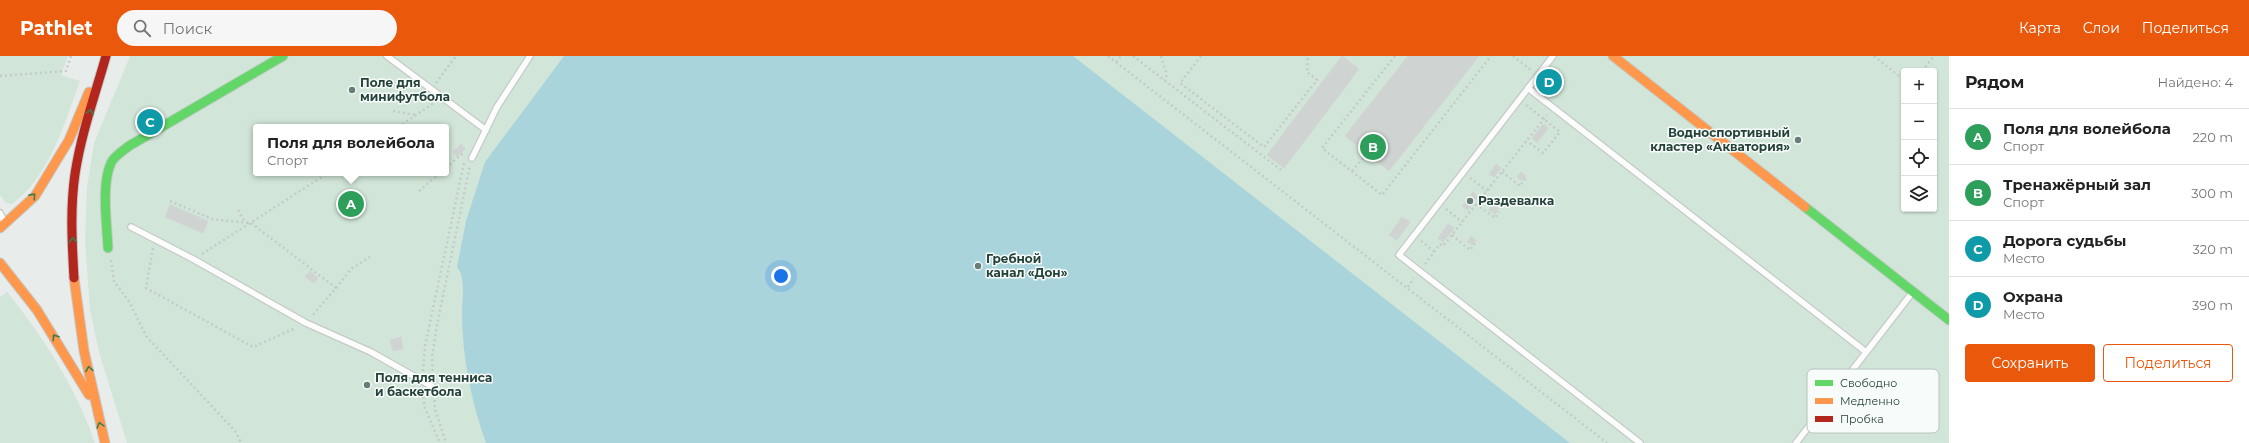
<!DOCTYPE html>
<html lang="ru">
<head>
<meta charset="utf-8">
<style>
  :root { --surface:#fff; --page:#f6f6f6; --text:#222; --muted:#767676; --line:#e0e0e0; --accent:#ea580c }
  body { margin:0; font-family:Montserrat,sans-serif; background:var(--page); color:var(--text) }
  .controls { position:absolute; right:12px; top:12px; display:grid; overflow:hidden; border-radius:4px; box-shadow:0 1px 3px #0004 }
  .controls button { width:36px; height:36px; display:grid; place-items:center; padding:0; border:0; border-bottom:1px solid var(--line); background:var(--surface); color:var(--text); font:20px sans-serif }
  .you { position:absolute; left:781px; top:220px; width:14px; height:14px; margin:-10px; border:3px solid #fff; border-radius:50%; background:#1a73e8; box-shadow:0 0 0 6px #1a73e833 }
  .badge { display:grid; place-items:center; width:26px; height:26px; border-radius:50%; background:var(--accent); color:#fff; font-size:13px; font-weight:700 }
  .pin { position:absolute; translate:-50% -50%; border:2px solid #fff; box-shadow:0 1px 4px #0006 }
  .popup { position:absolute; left:253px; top:68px; width:196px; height:52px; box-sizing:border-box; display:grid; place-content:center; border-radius:4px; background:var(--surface); filter:drop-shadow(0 1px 3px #0005); font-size:13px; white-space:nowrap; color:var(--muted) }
  .popup b { font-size:15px; color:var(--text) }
  .popup::after { content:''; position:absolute; left:50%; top:100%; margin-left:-8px; border:8px solid transparent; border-top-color:var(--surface) }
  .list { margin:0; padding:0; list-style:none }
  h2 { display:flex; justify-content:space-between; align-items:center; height:52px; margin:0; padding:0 16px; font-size:17px }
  h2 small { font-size:13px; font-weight:400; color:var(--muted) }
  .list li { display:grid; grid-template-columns:26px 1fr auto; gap:12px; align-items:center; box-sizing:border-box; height:56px; padding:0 16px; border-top:1px solid var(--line) }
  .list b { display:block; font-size:15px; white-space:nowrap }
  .list p { margin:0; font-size:13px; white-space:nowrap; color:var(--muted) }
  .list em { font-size:13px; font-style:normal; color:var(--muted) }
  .actions { display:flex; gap:8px; padding:12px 16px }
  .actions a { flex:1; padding:9px 0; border:1px solid var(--accent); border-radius:4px; text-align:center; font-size:14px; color:var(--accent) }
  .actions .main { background:var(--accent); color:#fff }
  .icon { flex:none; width:22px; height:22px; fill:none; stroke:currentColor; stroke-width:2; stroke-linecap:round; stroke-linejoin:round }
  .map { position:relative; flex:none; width:1949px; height:387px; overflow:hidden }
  header { display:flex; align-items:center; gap:24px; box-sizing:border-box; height:56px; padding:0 20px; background:var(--accent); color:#fff }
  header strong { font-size:19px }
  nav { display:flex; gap:22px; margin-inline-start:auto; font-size:14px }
  .search { width:280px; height:36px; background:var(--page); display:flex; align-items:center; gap:10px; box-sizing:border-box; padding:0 14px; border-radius:22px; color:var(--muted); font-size:15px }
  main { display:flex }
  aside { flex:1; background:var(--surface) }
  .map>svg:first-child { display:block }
  .green { fill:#d1e6d8; fill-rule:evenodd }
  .water { fill:#a9d4db }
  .building { fill:#cfd4d2; stroke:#d1d6d4 }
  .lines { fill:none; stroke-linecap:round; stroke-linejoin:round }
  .lane-casing { stroke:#c5cac8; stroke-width:8 }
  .fast-casing { stroke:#c3cbc8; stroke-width:11 }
  .slow-casing { stroke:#c3cbc8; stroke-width:11 }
  .jam-casing { stroke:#c3cbc8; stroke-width:11 }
  .path { stroke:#c3ccca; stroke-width:2.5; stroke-dasharray:2 3; stroke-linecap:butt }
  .lane { stroke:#fcfcfc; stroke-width:5.5 }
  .fast { stroke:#63d668; stroke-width:9 }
  .slow { stroke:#ff974d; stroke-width:9 }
  .jam { stroke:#b3261e; stroke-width:9 }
  .oneway { stroke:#3d7d4c }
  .poi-dot { fill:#697e78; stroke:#f7fbf9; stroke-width:1.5 }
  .labels { text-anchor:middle; stroke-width:3; stroke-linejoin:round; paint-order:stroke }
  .poi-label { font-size:12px; font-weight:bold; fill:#24423a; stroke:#f7fbf9; text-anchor:start }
  .key { fill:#f7fbf9; stroke:#b8c4c0; stroke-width:1 }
  .key-label { font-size:11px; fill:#24423a }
</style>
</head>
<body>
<header>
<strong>Pathlet</strong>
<div class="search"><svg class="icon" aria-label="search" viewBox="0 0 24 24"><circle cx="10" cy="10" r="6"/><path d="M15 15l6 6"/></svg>Поиск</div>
<nav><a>Карта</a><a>Слои</a><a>Поделиться</a></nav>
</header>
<main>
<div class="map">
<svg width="1949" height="387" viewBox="0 0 1949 387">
  <rect width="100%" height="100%" fill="#e8edeb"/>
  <g class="green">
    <path d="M0,0H68L61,19L80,25C64,68 50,120 12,148L6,147L0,139Z"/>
    <path d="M130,0H1949V387H127L99,296L90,254L85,185L87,131L94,87ZM1904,15H1934V153H1904ZM256,71H446V117H256Z"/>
    <path d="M7,236C44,282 75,330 95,387H0V241Z"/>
  </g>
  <path class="water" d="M564,0H1073L1570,387H486C471,345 462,300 462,256C462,241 466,223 457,211L466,165L485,106Z"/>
  <g class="building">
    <polygon points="1342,0 1359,13 1284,112 1267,99"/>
    <polygon points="1408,0 1479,0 1389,115 1345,80"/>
    <polygon points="1550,20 1554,23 1547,32 1543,28"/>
    <polygon points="1543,68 1548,72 1537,87 1532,82"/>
    <polygon points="461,88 465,93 457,101 453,96"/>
    <polygon points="1496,108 1501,112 1494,121 1489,118"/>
    <polygon points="1521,116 1526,120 1522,125 1517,121"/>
    <polygon points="1473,136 1478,141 1468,154 1462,150"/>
    <polygon points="1493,148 1499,153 1495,158 1489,154"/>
    <polygon points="170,149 208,165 203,177 165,161"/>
    <polygon points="1402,161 1410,166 1397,184 1389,179"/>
    <polygon points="1448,168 1454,172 1443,186 1438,182"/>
    <polygon points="1471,180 1476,184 1472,189 1467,186"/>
    <polygon points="310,215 318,222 314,227 305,221"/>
    <polygon points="401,281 403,293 393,295 390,284"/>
  </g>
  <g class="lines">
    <g class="lane-casing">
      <g id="lane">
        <polyline points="387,0 486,74"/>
        <polyline points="1553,0 1399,199 1640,387"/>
        <polyline points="1528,32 1866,296"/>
        <polyline points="472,102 497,51 530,0"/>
        <polyline points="0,157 5,167"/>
        <polyline points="131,171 193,203 306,267 371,296 433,331"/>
        <polyline points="1796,387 1912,237"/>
      </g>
    </g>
    <g class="fast-casing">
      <g id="fast">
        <polyline points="1805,151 1949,264"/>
        <path d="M108,192C107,168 101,129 111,107C114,100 123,95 129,90L283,0"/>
      </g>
    </g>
    <g class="slow-casing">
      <g id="slow">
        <polyline points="1613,0 1805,151"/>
        <polyline points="0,172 35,140 69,84 89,36"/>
        <polyline points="0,207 37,254 89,339"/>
        <polyline points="74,222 84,295 105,387"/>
      </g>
    </g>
    <g class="jam-casing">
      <path id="jam" d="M74,222C72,187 70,152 75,118C81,78 95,39 106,0"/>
    </g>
    <g class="path">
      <polyline points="1108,0 1607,387"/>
      <polyline points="1133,0 1281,114"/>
      <polyline points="1161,0 1167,19 1164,24"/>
      <polyline points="1201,0 1180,27 1264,91 1317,24 1307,16 1308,0"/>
      <polyline points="1395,0 1322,92 1382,139 1491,0"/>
      <polyline points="1513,0 1531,14"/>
      <polyline points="1874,0 1904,24"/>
      <polyline points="1116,6 1121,0"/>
      <polyline points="1922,15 1934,0"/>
      <polyline points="0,20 66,15 71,0"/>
      <polyline points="436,27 456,0"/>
      <polyline points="1526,49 1560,76 1543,97 1527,85"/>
      <polyline points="393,55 415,59"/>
      <polyline points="398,71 434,47"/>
      <polyline points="446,112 463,97"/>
      <polyline points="1352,115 1363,102"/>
      <polyline points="1502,116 1520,130 1526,122"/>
      <polyline points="1470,122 1487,135"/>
      <polyline points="419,135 440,117"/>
      <polyline points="170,145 212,163 251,167 336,232 311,261"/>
      <polyline points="1476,148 1495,162 1499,156"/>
      <polyline points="1446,153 1462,166"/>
      <polyline points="238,154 245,166"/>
      <polyline points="1452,179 1470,194 1476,186"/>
      <polyline points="1421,185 1435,196"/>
      <polyline points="153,192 146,232 253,291 296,272"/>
      <polyline points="202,198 328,117"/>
      <polyline points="111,204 114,225 130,247 146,280 236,376 241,387"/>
      <polyline points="1425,208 1440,188 1443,190 1547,59"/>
      <polyline points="1408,231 1414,222"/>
      <polyline points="336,232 351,213 370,201"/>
      <polyline points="423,315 425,290 464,107"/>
      <polyline points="433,320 432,301 437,269 470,109"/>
      <polyline points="423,336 424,350 440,387"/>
      <polyline points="434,339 435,353 446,387"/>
    </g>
    <use href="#lane" class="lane"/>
    <use href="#fast" class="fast"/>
    <use href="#slow" class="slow"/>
    <use href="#jam" class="jam"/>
  </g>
  <defs><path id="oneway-chevron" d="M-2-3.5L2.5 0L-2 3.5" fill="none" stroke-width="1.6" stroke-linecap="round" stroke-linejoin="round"/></defs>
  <g class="oneway">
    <use href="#oneway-chevron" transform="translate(90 56) rotate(-75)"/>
    <use href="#oneway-chevron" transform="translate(33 140) rotate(-48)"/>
    <use href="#oneway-chevron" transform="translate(73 184) rotate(-91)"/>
    <use href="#oneway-chevron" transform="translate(55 281) rotate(-124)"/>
    <use href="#oneway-chevron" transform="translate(89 313) rotate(-99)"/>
    <use href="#oneway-chevron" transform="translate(100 369) rotate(-106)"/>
  </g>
  <g class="poi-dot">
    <circle cx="352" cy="34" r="4"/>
    <circle cx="1798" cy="84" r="4"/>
    <circle cx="1470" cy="145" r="4"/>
    <circle cx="978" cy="210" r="4"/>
    <circle cx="367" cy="329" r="4"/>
  </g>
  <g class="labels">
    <g class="poi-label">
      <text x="360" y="31">Поле для<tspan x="360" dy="14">минифутбола</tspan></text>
      <text x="1790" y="81" text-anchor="end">Водноспортивный<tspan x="1790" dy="14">кластер «Акватория»</tspan></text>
      <text x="1478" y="149">Раздевалка</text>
      <text x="986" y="207">Гребной<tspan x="986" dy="14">канал «Дон»</tspan></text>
      <text x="375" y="326">Поля для тенниса<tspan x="375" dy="14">и баскетбола</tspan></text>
    </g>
  </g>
  <rect x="1807" y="313" width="132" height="64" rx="6" class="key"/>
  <rect x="1815" y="324" width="18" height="6" fill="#63d668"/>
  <rect x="1815" y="342" width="18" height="6" fill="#ff974d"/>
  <rect x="1815" y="360" width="18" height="6" fill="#b3261e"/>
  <g class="key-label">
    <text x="1840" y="331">Свободно</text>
    <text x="1840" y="349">Медленно</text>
    <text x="1840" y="367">Пробка</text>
  </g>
</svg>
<div class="controls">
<button>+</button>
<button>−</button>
<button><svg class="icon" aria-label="locate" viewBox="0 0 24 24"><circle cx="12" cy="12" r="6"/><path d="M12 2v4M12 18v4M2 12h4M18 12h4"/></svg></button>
<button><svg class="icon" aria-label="layers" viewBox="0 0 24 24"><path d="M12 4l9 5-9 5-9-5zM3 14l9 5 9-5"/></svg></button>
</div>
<div class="you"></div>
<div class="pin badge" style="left:351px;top:148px;background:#2e9e5b">A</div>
<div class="popup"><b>Поля для волейбола</b>Спорт</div>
<div class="pin badge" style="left:1373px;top:91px;background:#2e9e5b">B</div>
<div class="pin badge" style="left:150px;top:66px;background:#0f9aa8">C</div>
<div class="pin badge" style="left:1549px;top:26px;background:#0f9aa8">D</div>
</div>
<aside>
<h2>Рядом<small>Найдено: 4</small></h2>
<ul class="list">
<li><span class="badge" style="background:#2e9e5b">A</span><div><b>Поля для волейбола</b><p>Спорт</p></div><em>220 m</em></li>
<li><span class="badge" style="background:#2e9e5b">B</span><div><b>Тренажёрный зал</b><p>Спорт</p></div><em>300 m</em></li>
<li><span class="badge" style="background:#0f9aa8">C</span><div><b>Дорога судьбы</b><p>Место</p></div><em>320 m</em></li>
<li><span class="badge" style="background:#0f9aa8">D</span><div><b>Охрана</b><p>Место</p></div><em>390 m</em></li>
</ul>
<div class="actions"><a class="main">Сохранить</a><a>Поделиться</a></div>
</aside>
</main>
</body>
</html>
